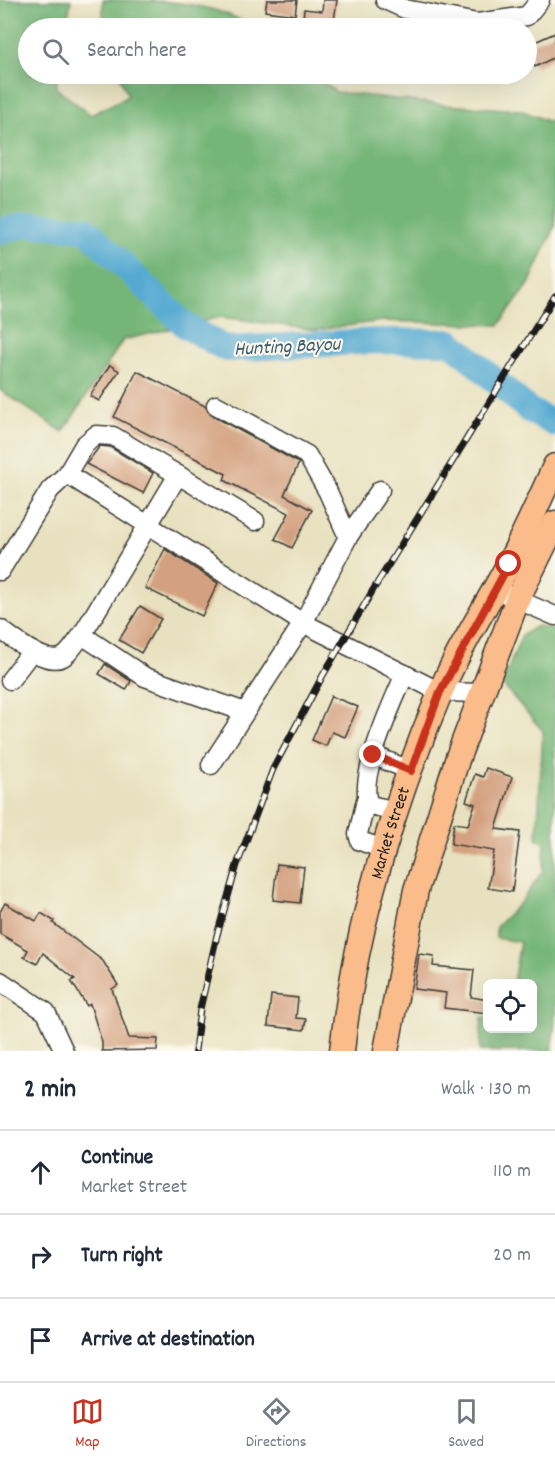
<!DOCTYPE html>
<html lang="en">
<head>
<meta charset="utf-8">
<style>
  :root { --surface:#fff; --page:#f6f6f7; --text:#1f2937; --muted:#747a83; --line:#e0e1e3; --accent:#c8321e }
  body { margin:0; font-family:Dekko,sans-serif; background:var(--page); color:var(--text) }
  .controls { position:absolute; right:18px; bottom:18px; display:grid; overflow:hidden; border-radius:9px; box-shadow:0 6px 24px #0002 }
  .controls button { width:54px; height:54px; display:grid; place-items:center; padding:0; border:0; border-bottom:2px solid var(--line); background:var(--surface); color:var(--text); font:30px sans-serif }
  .stop { position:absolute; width:18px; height:18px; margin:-14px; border:4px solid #c8321e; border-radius:50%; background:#fff }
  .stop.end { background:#c8321e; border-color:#fff; box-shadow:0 2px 6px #0008 }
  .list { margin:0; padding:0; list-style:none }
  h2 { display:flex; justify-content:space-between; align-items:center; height:78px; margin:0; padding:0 24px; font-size:26px }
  h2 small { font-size:20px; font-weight:400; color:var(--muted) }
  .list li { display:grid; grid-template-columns:39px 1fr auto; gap:18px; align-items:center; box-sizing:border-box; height:84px; padding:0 24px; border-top:2px solid var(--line) }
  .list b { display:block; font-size:22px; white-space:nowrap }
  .list p { margin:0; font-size:20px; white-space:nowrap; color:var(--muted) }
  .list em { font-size:20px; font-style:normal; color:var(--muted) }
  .icon { flex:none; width:33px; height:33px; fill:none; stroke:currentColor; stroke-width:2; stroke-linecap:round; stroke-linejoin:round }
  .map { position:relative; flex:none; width:555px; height:1051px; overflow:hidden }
  .search { position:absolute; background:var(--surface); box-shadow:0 6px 24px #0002; left:18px; right:18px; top:18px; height:66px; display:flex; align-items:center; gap:15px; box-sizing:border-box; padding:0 21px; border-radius:33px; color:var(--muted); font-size:22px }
  .sheet { height:330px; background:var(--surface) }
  nav { display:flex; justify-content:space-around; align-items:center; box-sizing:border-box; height:84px; border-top:2px solid var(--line); background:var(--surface); font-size:16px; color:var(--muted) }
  nav a { display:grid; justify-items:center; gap:3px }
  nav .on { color:var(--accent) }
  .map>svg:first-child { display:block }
  .forest { fill:#74b577; stroke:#48684a; stroke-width:1.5 }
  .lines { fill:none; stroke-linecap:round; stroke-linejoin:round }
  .river { stroke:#57aad2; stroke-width:26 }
  .building { fill:#d4a180 }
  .minor-casing { stroke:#3b3a34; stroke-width:21 }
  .major-casing { stroke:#3b3a34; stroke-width:27 }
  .minor { stroke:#fff; stroke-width:18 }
  .major { stroke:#fabc8b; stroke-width:24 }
  .rail-casing { stroke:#1c1c1c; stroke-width:7 }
  .rail { stroke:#fbf7ec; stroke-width:4.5; stroke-dasharray:14; stroke-linecap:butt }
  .route { stroke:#c8321e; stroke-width:8 }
  .labels { text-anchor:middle; stroke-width:4.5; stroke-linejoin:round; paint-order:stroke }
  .street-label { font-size:18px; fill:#1c1c1c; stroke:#fbf7ec }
  .water-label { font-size:20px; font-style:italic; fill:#375c6e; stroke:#fbf7ec }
</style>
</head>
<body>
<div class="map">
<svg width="555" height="1051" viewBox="0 0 555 1051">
  <rect width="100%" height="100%" fill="#fbf7ec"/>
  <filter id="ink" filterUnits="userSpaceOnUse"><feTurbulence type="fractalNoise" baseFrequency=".0167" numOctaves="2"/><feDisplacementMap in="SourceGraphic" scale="12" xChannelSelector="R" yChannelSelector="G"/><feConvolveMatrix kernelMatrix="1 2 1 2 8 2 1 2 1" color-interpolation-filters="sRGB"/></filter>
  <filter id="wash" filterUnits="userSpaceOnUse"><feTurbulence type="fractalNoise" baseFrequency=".008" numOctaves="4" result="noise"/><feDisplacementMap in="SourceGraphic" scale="24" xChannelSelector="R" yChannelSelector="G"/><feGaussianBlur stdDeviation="1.35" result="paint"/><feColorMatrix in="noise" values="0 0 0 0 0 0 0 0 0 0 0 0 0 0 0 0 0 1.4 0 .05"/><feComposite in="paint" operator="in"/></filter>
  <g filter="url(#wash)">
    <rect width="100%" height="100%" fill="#e8e1bf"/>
    <g class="forest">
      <polygon points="0,0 71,0 66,28 28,28 28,74 58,74 56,88 91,115 128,96 119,74 313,74 336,92 447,105 520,110 555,124 555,226 529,284 499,325 383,321 316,330 221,317 123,340 63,432 0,390"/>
      <path d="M103,0C160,0 209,0 256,28H103Z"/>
      <polygon points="537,626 555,630 555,1022 551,1051 480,1051 482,1017 487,1018 488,1028 532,1028 532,984 513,983 520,942 496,938 496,927 521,902 543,871 545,843 537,839 543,731 502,684 522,635"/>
    </g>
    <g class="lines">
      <polyline class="river" points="0,231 28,224 86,229 186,326 226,349 375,341 451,342 529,410 555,424"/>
    </g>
    <g id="blocks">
      <g class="building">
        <polygon points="267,0 297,0 295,15 265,11"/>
        <polygon points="323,0 337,0 333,28 302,28 304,9 322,11"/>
        <polygon points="555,33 555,57 535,67 526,46"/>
        <polygon points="110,365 119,371 99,401 90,396"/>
        <polygon points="137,371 205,406 211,415 299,463 284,495 312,510 292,548 275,539 289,513 224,480 226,474 114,417"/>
        <polygon points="100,446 110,447 153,473 143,493 86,464"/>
        <polygon points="165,549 218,583 202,616 145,588"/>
        <polygon points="140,606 161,619 141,653 119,640"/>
        <polygon points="105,664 131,681 126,690 99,674"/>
        <polygon points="331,696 358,707 345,737 332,732 326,746 312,740"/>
        <polygon points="486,768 512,777 496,829 520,832 512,892 488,888 494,851 451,844 454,823 468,825 475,804 466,801 475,774 483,777"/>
        <polygon points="277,864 304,867 300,903 273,900"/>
        <polygon points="5,903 36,921 41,913 54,921 53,923 103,961 118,985 112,989 129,1038 158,1039 157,1050 102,1051 102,1042 90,1004 87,1006 71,981 75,979 43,953 37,964 24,957 28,950 0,934 0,912"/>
        <polygon points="419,954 434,956 433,966 474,970 471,997 488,1000 488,1013 444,1008 446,993 414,989"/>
        <polygon points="271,995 298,998 296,1018 306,1019 304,1030 268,1026"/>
      </g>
    </g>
  </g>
  <g filter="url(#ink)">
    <use href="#blocks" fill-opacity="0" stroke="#3b3a34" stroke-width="1.5"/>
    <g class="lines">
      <g class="minor-casing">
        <g id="minor">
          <polyline points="385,0 405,9 477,23 527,16 540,0"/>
          <polyline points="216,405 307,455 328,492 348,537"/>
          <polyline points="67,474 303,623 440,692 482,693"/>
          <polyline points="0,571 50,490 67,474 84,445 96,435 113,436 255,521"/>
          <polyline points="507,595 555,616"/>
          <path d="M0,629C14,639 45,666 63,657C70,653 76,642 82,635L178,475"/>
          <polyline points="82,635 145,677 245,712"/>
          <polyline points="10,680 32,651"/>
          <polyline points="373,755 411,771"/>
          <polyline points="211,765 303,623 348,537 380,490"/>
          <polyline points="366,800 358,834 360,841 384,849"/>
          <path d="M396,811L370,805C355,783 394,699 405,674"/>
          <polyline points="0,981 46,1012 64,1051"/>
        </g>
      </g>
      <g class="major-casing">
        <g id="major">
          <path id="s1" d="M342,1051C355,928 392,807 440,693C458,649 486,607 508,565C525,533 540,499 555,466"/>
          <polyline points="386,1051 416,890 458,757 518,598 555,523"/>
        </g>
      </g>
      <use href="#minor" class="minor"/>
      <use href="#major" class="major"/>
      <g class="rail-casing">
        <polyline id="rail" points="195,1051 200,1009 217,935 237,865 273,769 322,677 373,590 555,296"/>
      </g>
      <use href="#rail" class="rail"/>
    </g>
  </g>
  <g class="lines" filter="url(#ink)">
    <polyline class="route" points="373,755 411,771 440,692 509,564"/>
  </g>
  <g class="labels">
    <g class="street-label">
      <text dy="6" stroke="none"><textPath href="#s1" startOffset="224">Market Street</textPath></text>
    </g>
    <g class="water-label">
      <text transform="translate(287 345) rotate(-3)" y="7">Hunting Bayou</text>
    </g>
  </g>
</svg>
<div class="controls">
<button><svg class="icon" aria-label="locate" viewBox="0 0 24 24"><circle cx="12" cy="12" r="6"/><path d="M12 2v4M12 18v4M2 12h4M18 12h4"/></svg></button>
</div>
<div class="stop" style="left:509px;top:564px"></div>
<div class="stop end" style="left:373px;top:755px"></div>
<div class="search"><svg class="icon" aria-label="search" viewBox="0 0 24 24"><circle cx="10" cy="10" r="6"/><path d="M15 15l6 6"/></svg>Search here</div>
</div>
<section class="sheet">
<h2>2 min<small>Walk · 130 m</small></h2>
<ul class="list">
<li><svg class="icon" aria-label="ahead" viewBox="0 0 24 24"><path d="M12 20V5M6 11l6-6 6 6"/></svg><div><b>Continue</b><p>Market Street</p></div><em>110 m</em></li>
<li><svg class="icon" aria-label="right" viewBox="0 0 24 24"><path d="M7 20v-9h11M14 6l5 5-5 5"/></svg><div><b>Turn right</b></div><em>20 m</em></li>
<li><svg class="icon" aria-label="arrive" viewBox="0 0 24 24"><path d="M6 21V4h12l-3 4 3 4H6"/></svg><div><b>Arrive at destination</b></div></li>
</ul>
</section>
<nav>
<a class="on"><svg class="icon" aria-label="map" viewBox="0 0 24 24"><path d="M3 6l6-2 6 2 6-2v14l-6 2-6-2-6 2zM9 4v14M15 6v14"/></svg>Map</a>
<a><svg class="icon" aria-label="directions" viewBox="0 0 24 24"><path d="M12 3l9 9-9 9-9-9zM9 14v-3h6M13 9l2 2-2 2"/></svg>Directions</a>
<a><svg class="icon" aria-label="saved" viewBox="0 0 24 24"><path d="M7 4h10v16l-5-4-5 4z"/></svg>Saved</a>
</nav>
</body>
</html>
